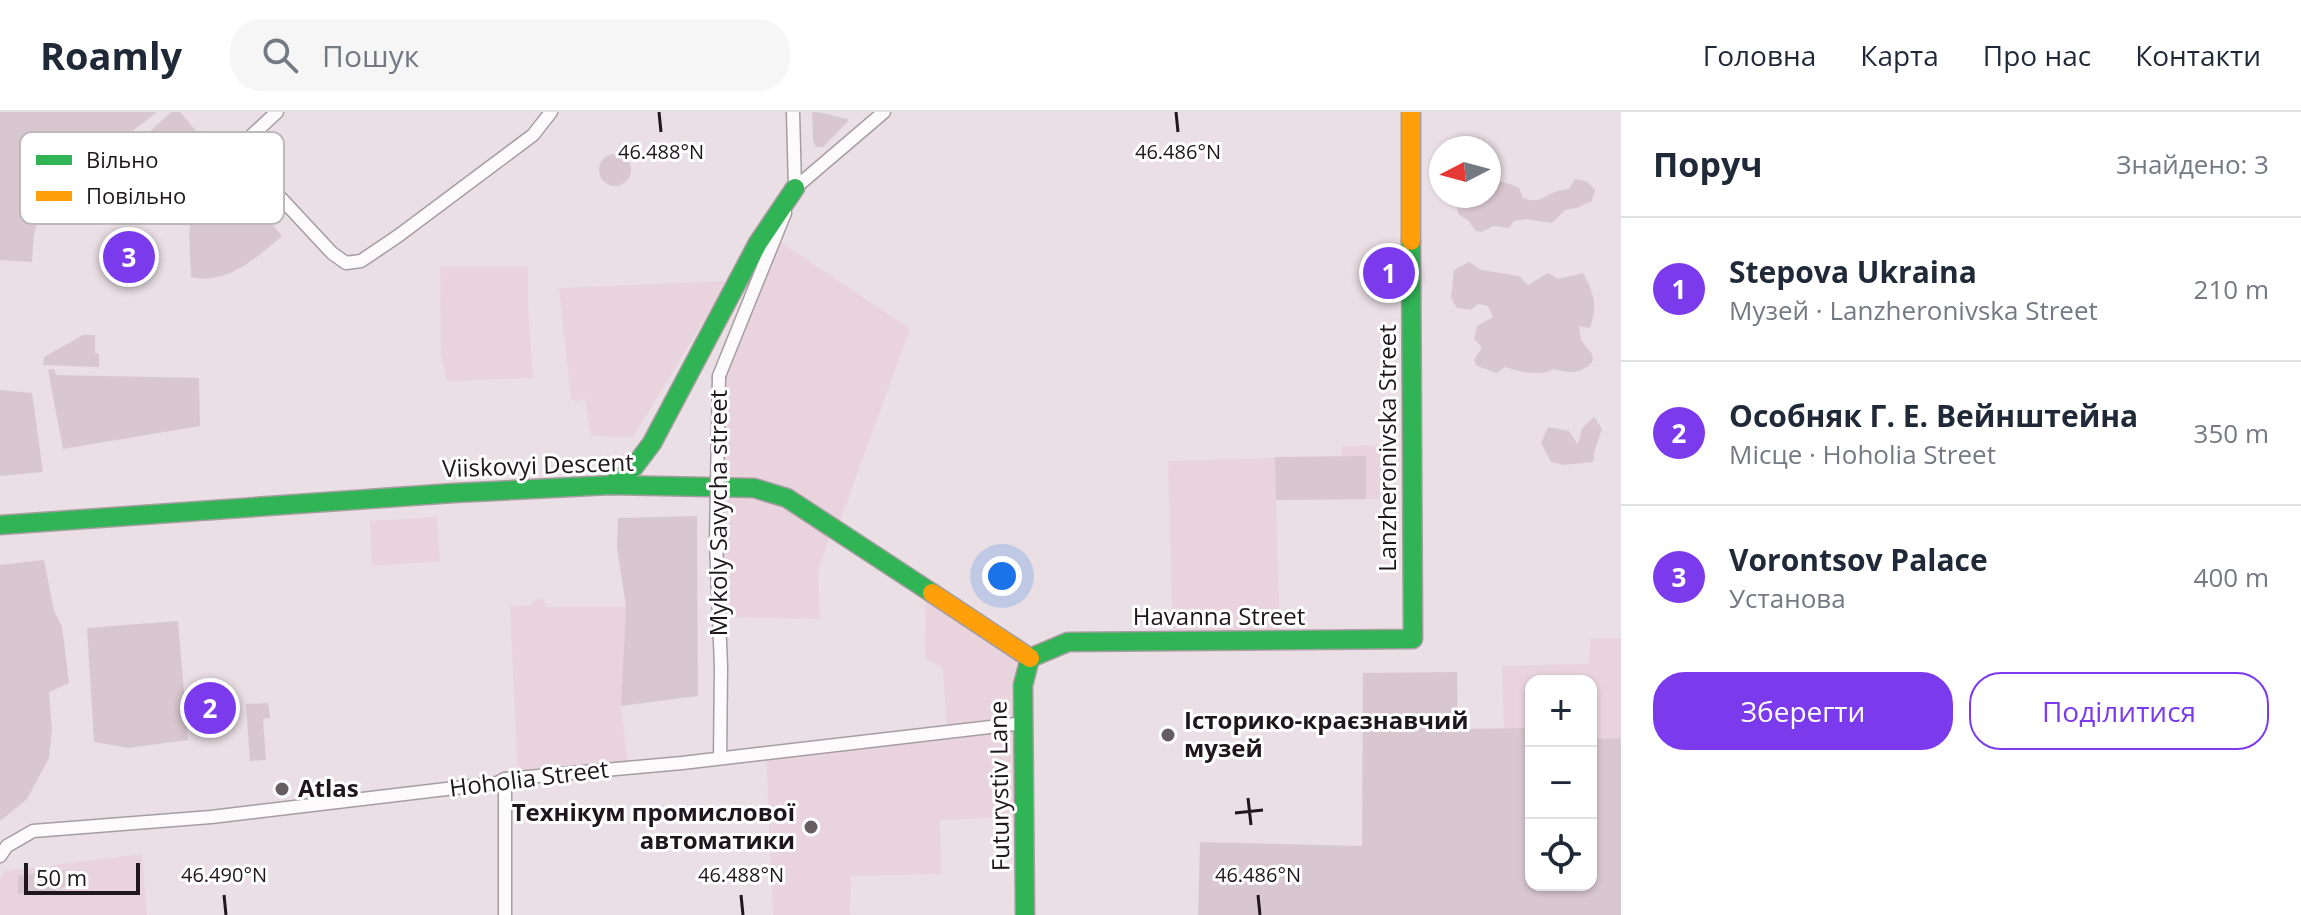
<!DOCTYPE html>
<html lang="uk">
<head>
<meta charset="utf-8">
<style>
  :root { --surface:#fff; --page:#f6f6f7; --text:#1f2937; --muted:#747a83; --line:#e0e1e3; --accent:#7c3aed }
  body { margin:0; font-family:"Open Sans",sans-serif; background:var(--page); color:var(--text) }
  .controls { position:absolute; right:24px; bottom:24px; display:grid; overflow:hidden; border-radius:16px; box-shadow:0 2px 6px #0004 }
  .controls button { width:72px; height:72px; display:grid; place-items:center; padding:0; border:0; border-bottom:2px solid var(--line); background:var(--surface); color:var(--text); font:40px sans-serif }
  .compass { position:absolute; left:1429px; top:24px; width:72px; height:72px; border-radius:50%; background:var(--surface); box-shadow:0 2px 6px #0004; rotate:264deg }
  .scale { position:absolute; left:24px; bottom:20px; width:116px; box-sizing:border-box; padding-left:8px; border:4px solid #1f171b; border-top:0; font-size:22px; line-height:28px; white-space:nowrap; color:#1f171b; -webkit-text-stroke:6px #fff; paint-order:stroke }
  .you { position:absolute; left:1002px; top:464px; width:28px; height:28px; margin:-20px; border:6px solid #fff; border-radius:50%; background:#1a73e8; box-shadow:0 0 0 12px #1a73e833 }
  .badge { display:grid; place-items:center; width:52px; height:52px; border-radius:50%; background:var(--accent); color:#fff; font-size:26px; font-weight:700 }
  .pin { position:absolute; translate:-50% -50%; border:4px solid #fff; box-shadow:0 2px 8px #0006 }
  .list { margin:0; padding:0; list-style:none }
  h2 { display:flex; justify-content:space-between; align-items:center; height:104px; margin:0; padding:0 32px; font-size:34px }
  h2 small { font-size:26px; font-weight:400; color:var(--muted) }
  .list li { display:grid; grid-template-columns:52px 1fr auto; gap:24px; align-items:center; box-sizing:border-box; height:144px; padding:0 32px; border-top:2px solid var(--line) }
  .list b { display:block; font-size:30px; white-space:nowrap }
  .list p { margin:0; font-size:26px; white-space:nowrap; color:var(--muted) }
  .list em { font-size:26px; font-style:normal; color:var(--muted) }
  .actions { display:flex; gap:16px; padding:24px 32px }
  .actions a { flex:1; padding:18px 0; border:2px solid var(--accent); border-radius:32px; text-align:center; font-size:28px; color:var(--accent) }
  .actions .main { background:var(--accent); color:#fff }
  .icon { flex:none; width:44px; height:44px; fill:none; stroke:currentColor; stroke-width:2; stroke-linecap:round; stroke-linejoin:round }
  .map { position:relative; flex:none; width:1621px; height:803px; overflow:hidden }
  header { display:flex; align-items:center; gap:48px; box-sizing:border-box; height:112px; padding:0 40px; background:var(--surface); border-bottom:2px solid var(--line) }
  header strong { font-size:38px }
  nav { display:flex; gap:44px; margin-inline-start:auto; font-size:28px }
  .search { width:560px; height:72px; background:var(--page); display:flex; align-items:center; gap:20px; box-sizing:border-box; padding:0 28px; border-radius:32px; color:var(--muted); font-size:30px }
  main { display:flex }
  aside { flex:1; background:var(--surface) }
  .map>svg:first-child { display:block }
  .built { fill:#e9d4dd }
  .green { fill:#d9c7cf }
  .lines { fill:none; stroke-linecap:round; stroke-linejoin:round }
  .street-casing { stroke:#a69da1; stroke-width:15 }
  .fast-casing { stroke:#a69da1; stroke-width:21 }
  .slow-casing { stroke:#a69da1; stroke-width:21 }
  .street { stroke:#fcfafb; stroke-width:12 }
  .fast { stroke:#30b455; stroke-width:18 }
  .slow { stroke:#ff9f0a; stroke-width:18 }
  .street-bridge-casing { stroke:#a69da1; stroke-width:15; stroke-linecap:butt }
  .street-bridge { stroke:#fcfafb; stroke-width:12 }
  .ticks { fill:none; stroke:#1f171b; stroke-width:3 }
  .poi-dot { fill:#665d61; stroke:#fff; stroke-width:3 }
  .labels { text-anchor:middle; stroke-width:6; stroke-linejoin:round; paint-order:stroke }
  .street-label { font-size:24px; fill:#1f171b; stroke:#fff }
  .poi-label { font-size:24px; font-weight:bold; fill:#1f171b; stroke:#fff; text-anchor:start }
  .key { fill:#fff; stroke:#bcb9bb; stroke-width:2 }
  .key-label { font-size:22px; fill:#1f171b }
  .ticks-label { font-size:20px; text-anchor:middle; fill:#1f171b; stroke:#fff; stroke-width:6; stroke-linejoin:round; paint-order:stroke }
</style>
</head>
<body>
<header>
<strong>Roamly</strong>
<div class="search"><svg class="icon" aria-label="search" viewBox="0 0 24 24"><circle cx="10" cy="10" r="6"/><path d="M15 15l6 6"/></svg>Пошук</div>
<nav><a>Головна</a><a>Карта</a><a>Про нас</a><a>Контакти</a></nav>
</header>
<main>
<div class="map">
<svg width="1621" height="803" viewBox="0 0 1621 803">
  <rect width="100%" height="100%" fill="#eadfe4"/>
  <g class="built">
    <polygon points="776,127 910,217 837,417 787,385 719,374 720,265"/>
    <polygon points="440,155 528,155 528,192 533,266 447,269 441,244"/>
    <polygon points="728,169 633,325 591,324 585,287 575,290 571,287 559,176"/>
    <polygon points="1391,333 1392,387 1276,388 1280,525 1173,527 1168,349 1342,344 1342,334"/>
    <polygon points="719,376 753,378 832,417 818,459 820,507 720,505"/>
    <polygon points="437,405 440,449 372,454 370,409"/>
    <polygon points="926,479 1028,547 1022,610 947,617 943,557 925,546"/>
    <polygon points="542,486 547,495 626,495 621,594 628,654 518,667 510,493 531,494 534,488"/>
    <polygon points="1621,526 1621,626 1591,627 1591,569 1531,569 1531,627 1504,626 1502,554 1589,552 1590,527"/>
    <polygon points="1023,614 1023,705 940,708 941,762 851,764 850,803 773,803 766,642"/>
    <polygon points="142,742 147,803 0,803 0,767 5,759"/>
  </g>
  <g class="green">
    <polygon points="0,0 157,0 51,82 39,105 34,121 32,150 0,148"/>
    <polygon points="171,0 180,0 213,39 212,48 186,74 141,70 121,65 120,55 122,45"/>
    <path d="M812,0C825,0 835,5 848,7V9L823,35H816L813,29Z"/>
    <circle cx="615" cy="58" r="16"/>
    <path d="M229,62L282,124C256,146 228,173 191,165L189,122L193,96Z"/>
    <path d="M1575,67L1588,70L1595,78L1592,89L1576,96L1565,98L1552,111L1527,107L1514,109L1509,116L1494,114L1481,120L1475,118L1469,109L1458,102L1456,84H1489V71C1499,67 1509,72 1519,76L1523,86C1542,92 1540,85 1555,80C1560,78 1565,78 1569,77Z"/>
    <path d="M1469,150L1481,158L1519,164L1528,173L1548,161L1558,167L1583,161C1594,182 1598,192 1590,216L1579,214L1581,228L1592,242L1593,249C1582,263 1568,261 1553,257C1540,265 1520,260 1505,255L1497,261L1477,254L1474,248L1482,235L1474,227L1477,214L1493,205L1488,194L1478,192L1471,198L1457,196L1451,186L1454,158Z"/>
    <polygon points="83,223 95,223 95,241 99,242 99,255 43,253 44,245"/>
    <polygon points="54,257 56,263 199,266 200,314 63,337 48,258"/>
    <polygon points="0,278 32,281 43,360 0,364"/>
    <polygon points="1594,305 1602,317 1595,337 1593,350 1564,353 1551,350 1541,331 1548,315 1569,319 1578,333 1582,316"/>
    <polygon points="1366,344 1366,387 1276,388 1275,345"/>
    <polygon points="697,404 698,584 621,594 626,495 617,435 618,406"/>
    <polygon points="44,448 54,499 62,514 69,571 49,580 52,617 49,646 27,687 0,709 0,453"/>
    <polygon points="178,509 188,628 128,636 94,630 87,516"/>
    <polygon points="1457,560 1458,617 1531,616 1531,773 1591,773 1591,627 1621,626 1621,803 1198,803 1200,730 1362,734 1363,561"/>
    <polygon points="268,591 270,606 263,607 266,648 250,649 246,592"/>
    <polygon points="68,758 69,772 55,779 18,782 18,763"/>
  </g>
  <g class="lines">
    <g class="street-casing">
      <g id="street">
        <polyline points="277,0 236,38 332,141 346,151 361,149 398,124 533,23 551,0"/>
        <polyline points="793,0 795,76 794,80"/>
        <polyline points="795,76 884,0"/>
        <polyline points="719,264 785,101"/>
        <polyline points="716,430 721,555 720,646"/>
        <polyline points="0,744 7,734 33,719 211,705 497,671 505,667 682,651 1024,611"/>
        <polyline points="505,803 505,667"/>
      </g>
    </g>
    <g class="fast-casing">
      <g id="fast">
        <polyline points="611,373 634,355 652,331 758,131 795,76"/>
        <polyline points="0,413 454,381 611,373 754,376 787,386 932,481"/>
        <polyline points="1030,546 1068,530 1413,527 1411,129"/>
        <polyline points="1025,803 1023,573 1030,546"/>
      </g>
    </g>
    <g class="slow-casing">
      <g id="slow">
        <polyline points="1411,0 1411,129"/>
        <polyline points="932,481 1030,546"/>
      </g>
    </g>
    <use href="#street" class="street"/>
    <use href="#fast" class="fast"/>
    <use href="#slow" class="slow"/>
    <g class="street-bridge-casing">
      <polyline id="street-bridge" points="716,430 719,264"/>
    </g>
    <use href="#street-bridge" class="street-bridge"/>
  </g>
  <path class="ticks" d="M659,0L661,20M1176,0L1178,20M1248,686L1251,713M1235,701L1263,698M224,783L226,803M741,783L743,803M1258,783L1260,803"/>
  <g class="poi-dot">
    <circle cx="1168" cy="623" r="8"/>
    <circle cx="282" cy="677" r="8"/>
    <circle cx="811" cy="715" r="8"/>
  </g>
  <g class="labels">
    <g class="street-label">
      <text transform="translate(1388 336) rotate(-90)" y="8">Lanzheronivska Street</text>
      <text transform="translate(538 354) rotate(-2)" y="8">Viiskovyi Descent</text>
      <text transform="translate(719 401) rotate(-90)" y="8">Mykoly Savycha street</text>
      <text x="1219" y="513">Havanna Street</text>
      <text transform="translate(529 667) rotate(-7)" y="8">Hoholia Street</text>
      <text transform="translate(1000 674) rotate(-91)" y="8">Futurystiv Lane</text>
    </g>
    <g class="poi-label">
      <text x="1184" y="617">Історико-краєзнавчий<tspan x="1184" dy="28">музей</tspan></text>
      <text x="298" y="685">Atlas</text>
      <text x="795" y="709" text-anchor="end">Технікум промислової<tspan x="795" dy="28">автоматики</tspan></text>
    </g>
  </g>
  <rect x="20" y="20" width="264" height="92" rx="12" class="key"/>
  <rect x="36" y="43" width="36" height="10" fill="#30b455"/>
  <rect x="36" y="79" width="36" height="10" fill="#ff9f0a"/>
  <g class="key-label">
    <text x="86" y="56">Вільно</text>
    <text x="86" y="92">Повільно</text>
  </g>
  <g class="ticks-label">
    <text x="661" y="47">46.488°N</text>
    <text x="1178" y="47">46.486°N</text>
    <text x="224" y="770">46.490°N</text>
    <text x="741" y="770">46.488°N</text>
    <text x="1258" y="770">46.486°N</text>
  </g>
</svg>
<div class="controls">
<button>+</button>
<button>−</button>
<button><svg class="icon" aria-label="locate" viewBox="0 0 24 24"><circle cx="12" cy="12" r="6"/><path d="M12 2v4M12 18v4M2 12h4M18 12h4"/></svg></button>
</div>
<svg class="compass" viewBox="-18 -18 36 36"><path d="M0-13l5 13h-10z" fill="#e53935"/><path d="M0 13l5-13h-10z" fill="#747a83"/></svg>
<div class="scale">50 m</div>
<div class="you"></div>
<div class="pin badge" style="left:1389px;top:161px">1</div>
<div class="pin badge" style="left:210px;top:596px">2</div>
<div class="pin badge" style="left:129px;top:145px">3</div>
</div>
<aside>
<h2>Поруч<small>Знайдено: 3</small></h2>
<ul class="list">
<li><span class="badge">1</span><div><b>Stepova Ukraina</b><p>Музей · Lanzheronivska Street</p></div><em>210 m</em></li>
<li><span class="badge">2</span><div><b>Особняк Г. Е. Вейнштейна</b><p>Місце · Hoholia Street</p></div><em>350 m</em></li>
<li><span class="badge">3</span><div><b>Vorontsov Palace</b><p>Установа</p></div><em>400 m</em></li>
</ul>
<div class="actions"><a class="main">Зберегти</a><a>Поділитися</a></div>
</aside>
</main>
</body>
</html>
